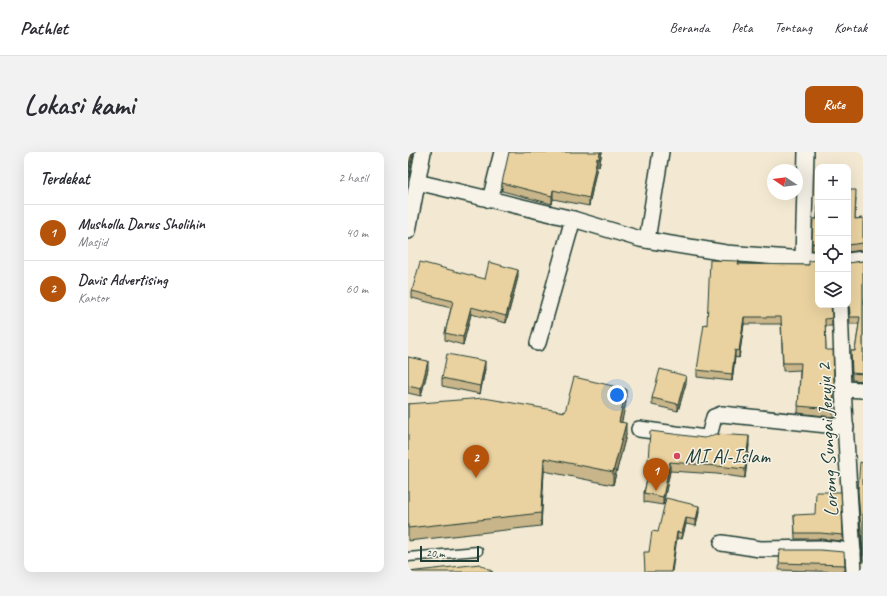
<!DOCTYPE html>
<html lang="id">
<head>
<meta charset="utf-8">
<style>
  :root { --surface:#fff; --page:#f2f2f3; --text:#2b2b33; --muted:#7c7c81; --line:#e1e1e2; --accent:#b45309 }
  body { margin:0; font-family:Caveat,sans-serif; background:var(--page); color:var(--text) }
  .controls { position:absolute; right:12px; top:12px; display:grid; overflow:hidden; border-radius:8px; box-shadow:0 4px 16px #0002 }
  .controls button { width:36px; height:36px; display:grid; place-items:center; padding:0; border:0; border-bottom:1px solid var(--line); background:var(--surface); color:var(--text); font:20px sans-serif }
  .compass { position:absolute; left:359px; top:12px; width:36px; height:36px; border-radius:50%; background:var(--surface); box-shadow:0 4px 16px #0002; rotate:283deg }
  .scale { position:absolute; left:12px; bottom:10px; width:59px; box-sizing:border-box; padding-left:4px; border:2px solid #1f3d34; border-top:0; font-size:11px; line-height:14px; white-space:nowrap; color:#1f3d34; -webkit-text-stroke:3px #f7f3e8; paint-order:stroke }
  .you { position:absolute; left:209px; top:243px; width:14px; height:14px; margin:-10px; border:3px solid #fff; border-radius:50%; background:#1a73e8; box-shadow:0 0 0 6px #1a73e833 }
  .badge { display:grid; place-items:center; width:26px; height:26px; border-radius:50%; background:var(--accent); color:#fff; font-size:13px; font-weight:700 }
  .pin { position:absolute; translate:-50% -33px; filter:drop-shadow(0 1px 2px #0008) }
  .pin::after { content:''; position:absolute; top:21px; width:14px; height:12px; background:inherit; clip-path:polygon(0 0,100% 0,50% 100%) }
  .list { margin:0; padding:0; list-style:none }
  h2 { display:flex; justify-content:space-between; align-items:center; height:52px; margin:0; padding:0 16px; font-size:17px }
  h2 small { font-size:13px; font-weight:400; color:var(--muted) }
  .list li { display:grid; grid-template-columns:26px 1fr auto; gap:12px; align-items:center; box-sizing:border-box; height:56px; padding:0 16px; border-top:1px solid var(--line) }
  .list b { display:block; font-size:15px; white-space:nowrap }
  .list p { margin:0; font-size:13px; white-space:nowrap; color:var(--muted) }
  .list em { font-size:13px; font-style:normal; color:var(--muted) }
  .icon { flex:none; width:22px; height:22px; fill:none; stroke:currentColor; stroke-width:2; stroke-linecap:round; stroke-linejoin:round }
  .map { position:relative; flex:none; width:455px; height:420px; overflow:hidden; border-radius:8px }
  header { display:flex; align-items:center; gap:24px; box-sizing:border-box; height:56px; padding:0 20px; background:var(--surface); border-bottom:1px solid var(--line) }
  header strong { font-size:19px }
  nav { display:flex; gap:22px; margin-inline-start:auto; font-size:14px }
  .intro { display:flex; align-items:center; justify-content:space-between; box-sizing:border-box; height:96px; padding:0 24px }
  h1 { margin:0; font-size:28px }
  .button { padding:10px 18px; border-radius:8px; background:var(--accent); color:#fff; font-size:14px; font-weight:700 }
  main { display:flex; gap:24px; padding:0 24px }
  aside { flex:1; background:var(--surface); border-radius:8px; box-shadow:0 4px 16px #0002 }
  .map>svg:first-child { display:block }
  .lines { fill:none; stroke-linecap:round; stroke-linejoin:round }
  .service-casing { stroke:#1f3d34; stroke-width:11 }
  .minor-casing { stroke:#1f3d34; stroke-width:18 }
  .service { stroke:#f7f3e8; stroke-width:8 }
  .minor { stroke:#f7f3e8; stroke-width:15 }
  .wall { fill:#c9b58a; stroke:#1f3d34 }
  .shaded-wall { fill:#a49370; stroke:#1f3d34 }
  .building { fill:#ead2a0; stroke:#1f3d34 }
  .poi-dot { fill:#d1495b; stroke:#f7f3e8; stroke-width:1.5 }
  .labels { text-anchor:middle; stroke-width:3; stroke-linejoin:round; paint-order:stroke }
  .street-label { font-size:20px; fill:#1f3d34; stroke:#f7f3e8 }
  .poi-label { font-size:20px; fill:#1f3d34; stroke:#f7f3e8; text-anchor:start }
</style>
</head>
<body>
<header>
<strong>Pathlet</strong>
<nav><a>Beranda</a><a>Peta</a><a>Tentang</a><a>Kontak</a></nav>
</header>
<div class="intro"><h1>Lokasi kami</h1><a class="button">Rute</a></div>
<main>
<aside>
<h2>Terdekat<small>2 hasil</small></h2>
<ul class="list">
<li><span class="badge">1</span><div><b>Musholla Darus Sholihin</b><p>Masjid</p></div><em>40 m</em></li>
<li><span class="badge">2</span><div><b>Davis Advertising</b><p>Kantor</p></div><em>60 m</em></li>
</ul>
</aside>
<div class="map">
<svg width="455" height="420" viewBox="0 0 455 420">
  <rect width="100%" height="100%" fill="#f3e9d2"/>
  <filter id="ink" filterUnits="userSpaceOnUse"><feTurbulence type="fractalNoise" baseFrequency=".025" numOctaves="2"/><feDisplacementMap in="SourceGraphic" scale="8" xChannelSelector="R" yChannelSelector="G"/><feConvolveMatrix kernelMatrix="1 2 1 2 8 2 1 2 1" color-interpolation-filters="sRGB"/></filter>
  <g filter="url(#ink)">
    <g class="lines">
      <g class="service-casing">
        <polyline id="service" points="0,405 70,399"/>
      </g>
      <g class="minor-casing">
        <g id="minor">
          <polyline points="9,30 165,67 232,87 318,101 395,107 398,0"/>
          <polyline points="82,48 94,0"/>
          <polyline points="0,79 15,0"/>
          <polyline points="239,88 253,0"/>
          <polyline points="395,107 410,107"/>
          <polyline points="440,109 455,107"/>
          <polyline points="432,153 435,237 446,420"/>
          <polyline points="130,191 165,67"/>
          <polyline points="435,237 455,238"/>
          <polyline points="231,277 297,286 301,284 306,265 314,262 438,275"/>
          <polyline points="314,391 352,397 412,396 445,399"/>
        </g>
      </g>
      <use href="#service" class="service"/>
      <use href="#minor" class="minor"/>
    </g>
    <g class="wall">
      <polygon points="194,0 191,15 189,14 181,54 145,47 144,52 94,39 94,31"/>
      <polygon points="440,38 448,46 447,67 455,66 455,98 440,100"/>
      <polygon points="410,53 410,99 404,98 405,67 409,67"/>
      <polygon points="455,109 455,229 444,228 443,199 447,199 451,172 442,172 441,152 440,150 440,111"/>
      <polygon points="330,112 401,113 423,153 424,174 417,174 418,198 426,239 425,265 390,261 392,218 375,219 373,172 336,172 331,206 327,205 324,229 289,225 289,218 299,173"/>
      <polygon points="110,125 98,171 63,162 55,193 37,188 37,181 43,156 4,146 4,139"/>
      <polygon points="0,205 20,217 13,244 0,241"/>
      <polygon points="77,217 72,242 34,234 34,226"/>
      <polygon points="278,231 270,259 244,253 244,246"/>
      <polygon points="218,250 213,271 218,283 205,333 136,319 133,374 0,389 0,252 157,260"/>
      <polygon points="341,293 337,326 309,322 262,319 255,353 236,350 236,341 241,317 240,317 240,309"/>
      <polygon points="455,311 455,411 450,345 450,338"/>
      <polygon points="291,360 288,374 278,372 274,387 269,386 241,400 250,380"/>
      <polygon points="386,363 435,383 435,389 412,387 387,387"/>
      <polygon points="372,398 437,413 437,420 371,418"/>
    </g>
    <g class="shaded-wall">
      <polygon points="4,0 5,0 5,3 0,26 0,18"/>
      <polygon points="192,0 194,0 191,15 191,7"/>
      <polygon points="189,6 189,14 181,54 181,46"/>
      <polygon points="145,38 145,47 144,52 144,44"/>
      <polygon points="110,118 110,125 98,171 98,164"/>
      <polygon points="63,155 63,162 55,193 55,185"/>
      <polygon points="336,165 336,172 331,206 331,199"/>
      <polygon points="327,198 327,205 324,229 324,222"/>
      <polygon points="20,209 20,217 13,244 13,237"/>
      <polygon points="77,209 77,217 72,242 72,234"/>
      <polygon points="278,224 278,231 270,259 270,252"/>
      <polygon points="218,237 218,250 211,283 211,270"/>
      <polygon points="218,271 218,283 205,333 205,320"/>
      <polygon points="341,284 341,293 337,326 337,317"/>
      <polygon points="136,306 136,319 133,374 133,361"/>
      <polygon points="262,310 262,319 255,353 255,345"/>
      <polygon points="291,354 291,360 288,374 288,368"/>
      <polygon points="278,366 278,372 274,387 274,381"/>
      <polygon points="269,380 269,386 264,420 263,420"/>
    </g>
    <g class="building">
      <polygon points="0,0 4,0 0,18"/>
      <polygon points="101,0 192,0 191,7 189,6 181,46 145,38 144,44 94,31"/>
      <polygon points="440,38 448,38 447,67 455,66 455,91 440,93"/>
      <polygon points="410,53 410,92 404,91 405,67 409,67"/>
      <polygon points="302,108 331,109 330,112 401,113 401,109 410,108 410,153 423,153 424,166 417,167 418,198 425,198 426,232 425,257 390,254 393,211 375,211 373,165 336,165 331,199 327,198 324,222 289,218 296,172 299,173"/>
      <polygon points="455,109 455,222 444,221 443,199 447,199 452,165 442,165 441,145 440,142 440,111"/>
      <polygon points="12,110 77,127 81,110 110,118 98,164 63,155 55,185 37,181 45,149 4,139"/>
      <polygon points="39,202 77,209 72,234 34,226"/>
      <polygon points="0,205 20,209 13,237 0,234"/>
      <polygon points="252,217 278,224 270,252 244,246"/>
      <polygon points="166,225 218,237 211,270 218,271 205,320 136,306 133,361 0,376 0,252 76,246 157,260"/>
      <polygon points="242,279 296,286 301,285 307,282 341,284 337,317 309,314 262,310 255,345 236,341 243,309 240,309"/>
      <polygon points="452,310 455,311 455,404 450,338"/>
      <polygon points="408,340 433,340 435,383 412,381 387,381 386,363 407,362"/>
      <polygon points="258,346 291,354 288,368 278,366 274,381 269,380 263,420 237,420 236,400 241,400 244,379 250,380"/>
      <polygon points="372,398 412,398 436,400 437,413 371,411"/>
      <polygon points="72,412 85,420 0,420"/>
    </g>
  </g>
  <circle class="poi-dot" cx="269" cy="304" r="4"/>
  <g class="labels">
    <g class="street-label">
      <text transform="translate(419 288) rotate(-93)" y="7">Lorong Sungai Jeruju 2</text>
    </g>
    <g class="poi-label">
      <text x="277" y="311">MI Al-Islam</text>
    </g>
  </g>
</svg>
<div class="controls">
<button>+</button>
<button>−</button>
<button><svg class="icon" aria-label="locate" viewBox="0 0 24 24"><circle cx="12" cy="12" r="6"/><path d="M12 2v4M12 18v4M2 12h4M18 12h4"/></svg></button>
<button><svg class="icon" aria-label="layers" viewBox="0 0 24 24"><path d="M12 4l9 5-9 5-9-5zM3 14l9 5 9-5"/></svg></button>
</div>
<svg class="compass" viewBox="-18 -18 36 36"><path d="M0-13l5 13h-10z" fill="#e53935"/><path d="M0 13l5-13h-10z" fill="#7c7c81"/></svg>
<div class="scale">20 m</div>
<div class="you"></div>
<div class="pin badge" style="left:248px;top:339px">1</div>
<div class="pin badge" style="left:68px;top:326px">2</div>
</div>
</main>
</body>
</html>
